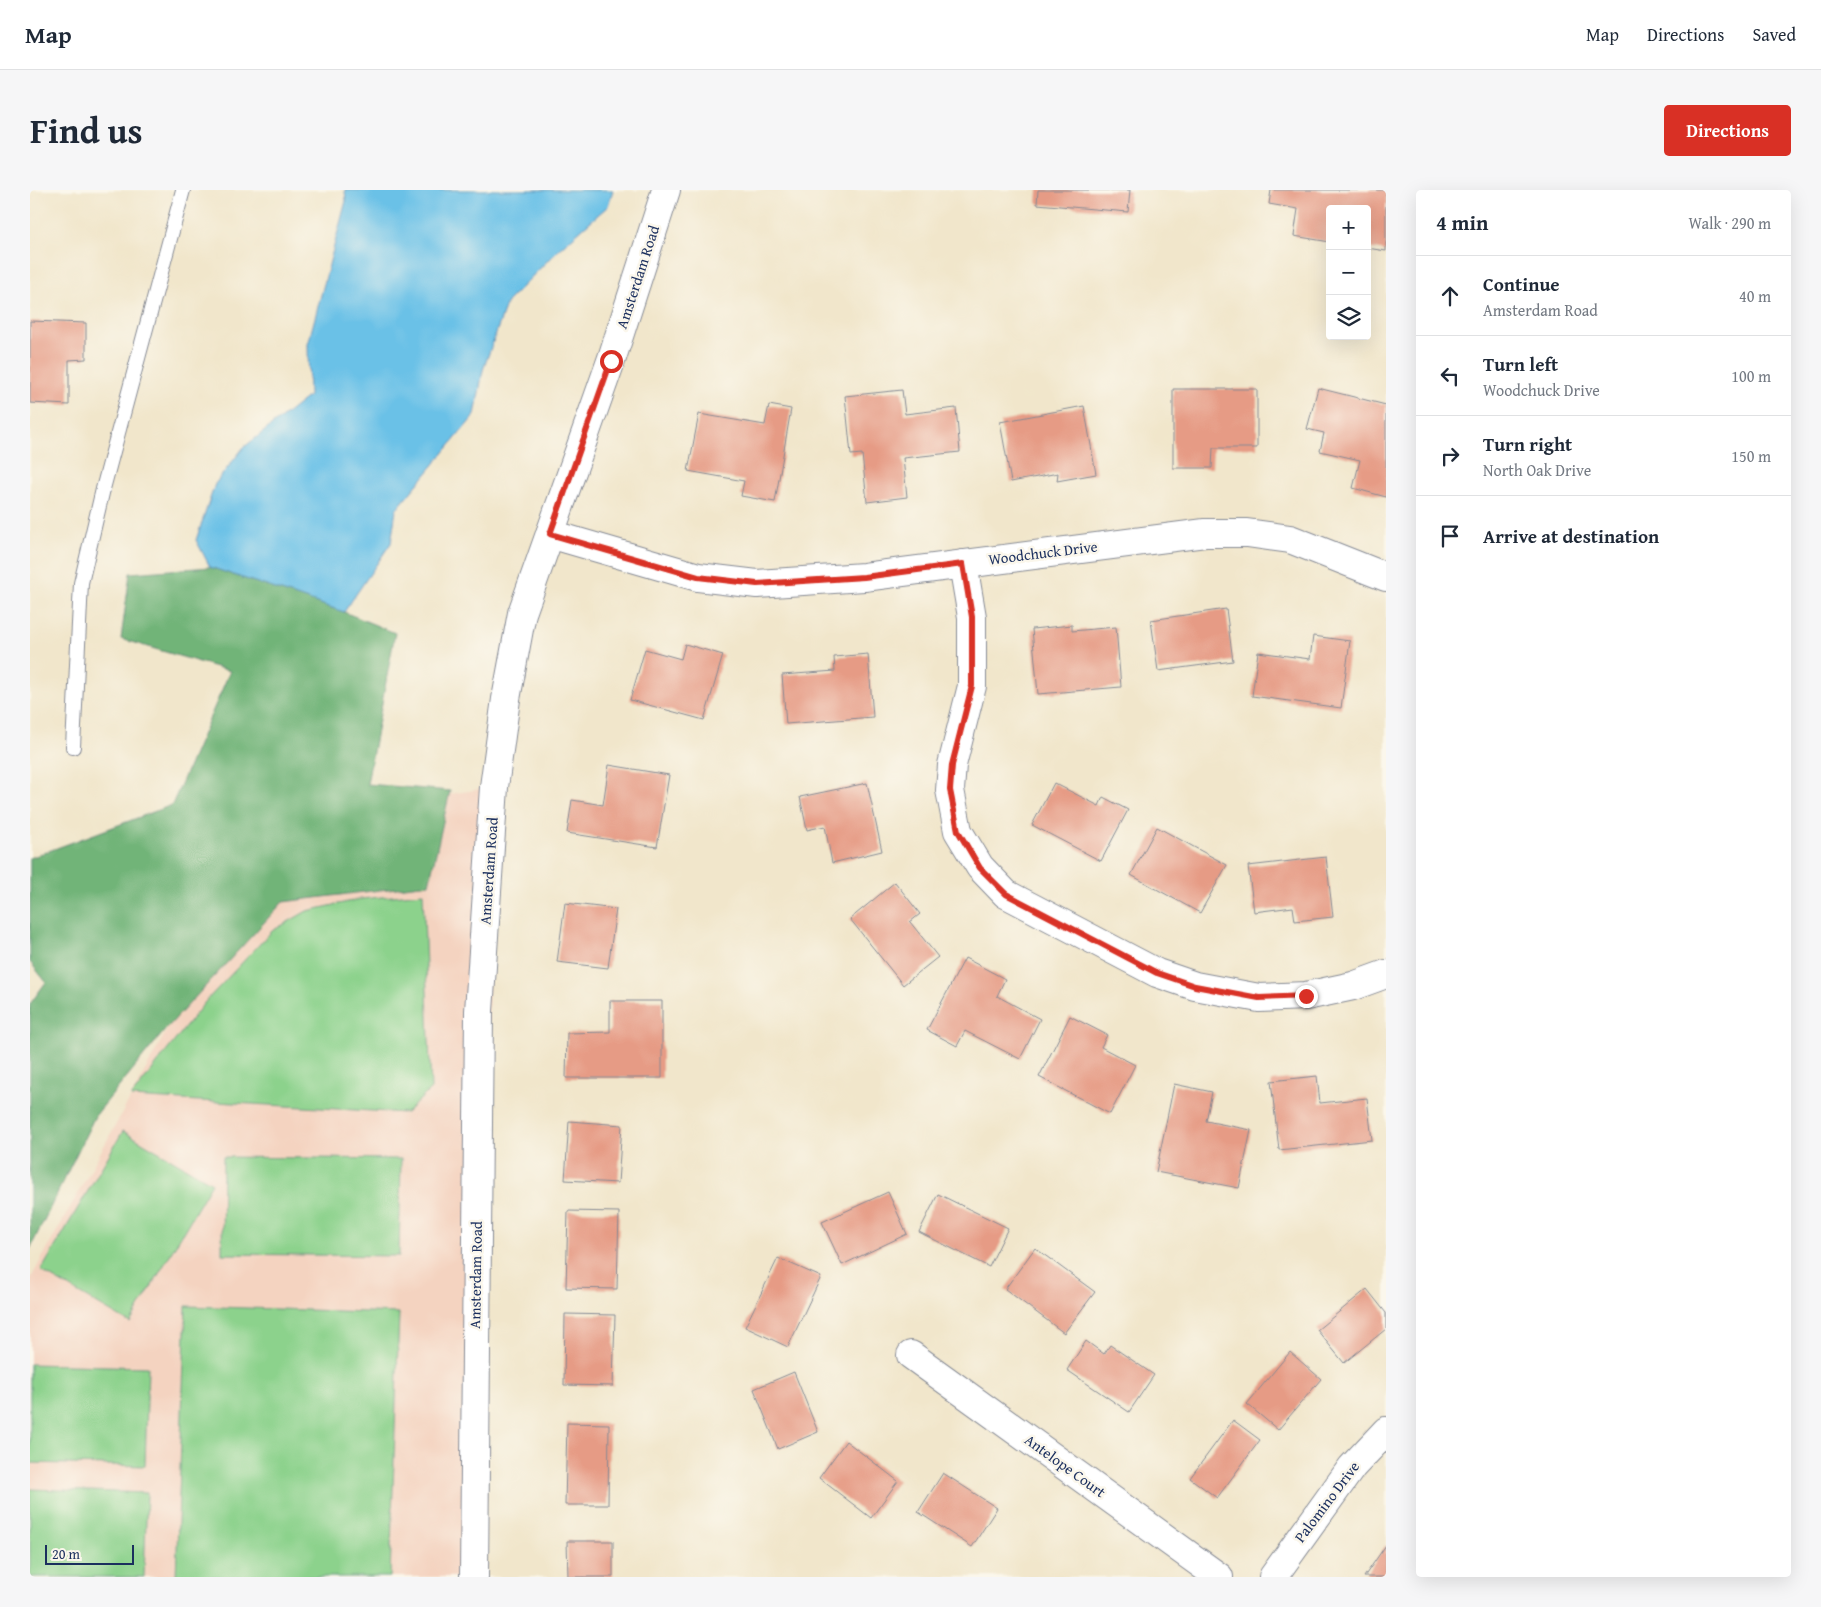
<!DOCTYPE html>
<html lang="en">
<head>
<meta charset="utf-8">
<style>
  :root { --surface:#fff; --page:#f6f6f7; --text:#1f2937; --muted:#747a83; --line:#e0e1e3; --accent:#d93025 }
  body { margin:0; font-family:"Gentium Book Plus",serif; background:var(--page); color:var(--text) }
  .controls { position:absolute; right:15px; top:15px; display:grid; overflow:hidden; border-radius:5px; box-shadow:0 5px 20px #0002 }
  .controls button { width:45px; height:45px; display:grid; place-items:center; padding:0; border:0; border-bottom:1px solid var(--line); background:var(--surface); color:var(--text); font:25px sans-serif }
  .scale { position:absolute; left:15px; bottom:12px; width:89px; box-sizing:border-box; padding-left:5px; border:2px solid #1b2f5e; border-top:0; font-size:14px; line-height:18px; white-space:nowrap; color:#1b2f5e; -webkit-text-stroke:4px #fbf7ec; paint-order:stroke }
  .stop { position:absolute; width:15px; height:15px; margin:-11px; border:4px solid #d93025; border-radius:50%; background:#fff }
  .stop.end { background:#d93025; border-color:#fff; box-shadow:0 1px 5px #0008 }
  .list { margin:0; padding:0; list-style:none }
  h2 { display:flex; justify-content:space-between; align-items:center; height:65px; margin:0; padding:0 20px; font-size:21px }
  h2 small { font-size:16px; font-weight:400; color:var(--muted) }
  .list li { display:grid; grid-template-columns:32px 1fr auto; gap:15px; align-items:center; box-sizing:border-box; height:80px; padding:0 20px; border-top:1px solid var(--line) }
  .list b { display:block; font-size:19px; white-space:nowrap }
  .list p { margin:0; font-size:16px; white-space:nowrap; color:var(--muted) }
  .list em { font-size:16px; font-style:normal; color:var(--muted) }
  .icon { flex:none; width:28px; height:28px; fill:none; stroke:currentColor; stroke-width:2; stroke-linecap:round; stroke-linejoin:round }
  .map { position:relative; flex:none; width:1356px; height:1387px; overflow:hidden; border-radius:5px }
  header { display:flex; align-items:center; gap:30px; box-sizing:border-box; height:70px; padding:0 25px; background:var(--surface); border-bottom:1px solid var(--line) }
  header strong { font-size:24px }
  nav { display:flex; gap:28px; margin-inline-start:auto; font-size:18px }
  .intro { display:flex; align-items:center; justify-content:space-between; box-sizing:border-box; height:120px; padding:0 30px }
  h1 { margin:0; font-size:35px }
  .button { padding:12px 22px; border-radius:5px; background:var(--accent); color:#fff; font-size:18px; font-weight:700 }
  main { display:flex; gap:30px; padding:0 30px }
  aside { flex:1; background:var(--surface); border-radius:5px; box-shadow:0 5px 20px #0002 }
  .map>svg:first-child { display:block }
  .built { fill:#f4d3c0 }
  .green { fill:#8cd28c; stroke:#548075 }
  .forest { fill:#71b478; stroke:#46726b }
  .water { fill:#6ac1e7; stroke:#4278a2 }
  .building { fill:#e69b85 }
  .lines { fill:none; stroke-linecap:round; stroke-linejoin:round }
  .lane-casing { stroke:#868a94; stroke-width:16 }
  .street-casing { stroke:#868a94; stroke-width:30 }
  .secondary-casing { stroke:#868a94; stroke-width:30 }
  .lane { stroke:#fff; stroke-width:14 }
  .street { stroke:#fff; stroke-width:28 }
  .secondary { stroke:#fff; stroke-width:28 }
  .route { stroke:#d93025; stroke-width:6 }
  .labels { text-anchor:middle; stroke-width:5; stroke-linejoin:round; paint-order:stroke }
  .street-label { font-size:15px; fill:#1b2f5e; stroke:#fbf7ec }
</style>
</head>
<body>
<header>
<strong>Map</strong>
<nav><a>Map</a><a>Directions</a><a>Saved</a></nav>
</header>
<div class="intro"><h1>Find us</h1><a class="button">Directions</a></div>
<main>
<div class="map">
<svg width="1356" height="1387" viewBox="0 0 1356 1387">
  <rect width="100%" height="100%" fill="#fbf7ec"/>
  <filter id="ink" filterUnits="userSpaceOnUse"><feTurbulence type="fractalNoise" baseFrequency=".02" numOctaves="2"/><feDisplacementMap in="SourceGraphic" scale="10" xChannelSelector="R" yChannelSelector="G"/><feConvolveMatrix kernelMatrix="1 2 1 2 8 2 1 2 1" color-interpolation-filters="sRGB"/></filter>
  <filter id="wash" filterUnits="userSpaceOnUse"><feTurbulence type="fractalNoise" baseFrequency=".0096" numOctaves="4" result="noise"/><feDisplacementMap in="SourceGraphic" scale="20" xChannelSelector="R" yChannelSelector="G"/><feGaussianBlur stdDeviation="1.12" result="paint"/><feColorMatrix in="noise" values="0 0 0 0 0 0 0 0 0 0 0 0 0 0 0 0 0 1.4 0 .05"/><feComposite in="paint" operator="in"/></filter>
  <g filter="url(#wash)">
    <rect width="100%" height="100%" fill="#f1e6cb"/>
    <polygon class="built" points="464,597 444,1387 0,1387 0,1090 101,907 249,631"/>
    <g class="green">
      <polygon points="393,703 401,899 376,923 101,907 175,812 242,741 277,721 331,709"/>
      <polygon points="93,941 182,993 100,1133 11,1081"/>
      <polygon points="193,967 371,969 369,1066 192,1064"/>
      <polygon points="156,1116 369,1123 360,1387 146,1387"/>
      <polygon points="0,1174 118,1177 115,1276 0,1273"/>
      <polygon points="0,1299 117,1303 114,1387 0,1387"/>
    </g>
    <polygon class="forest" points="180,377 314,422 365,443 337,594 420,601 399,694 253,712 136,839 65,926 0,1059 0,814 16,792 0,772 0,668 142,615 200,481 91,449 100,383"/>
    <polygon class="water" points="315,0 583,0 578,16 529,59 477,112 453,180 445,225 366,320 361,353 314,422 180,377 166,350 185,294 213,258 279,206 278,154 316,11"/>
    <g id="blocks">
      <g class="building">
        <polygon points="1008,0 1100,0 1098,22 1007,14"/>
        <polygon points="1241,0 1356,0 1356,61 1337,58 1337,19 1300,19 1300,52 1264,46 1268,19 1239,14"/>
        <polygon points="0,131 56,133 56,169 39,170 39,215 0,213"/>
        <polygon points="1288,198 1356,215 1356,307 1323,298 1330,270 1290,261 1294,243 1277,239"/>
        <polygon points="1143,199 1227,199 1227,258 1183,258 1182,278 1143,278"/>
        <polygon points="872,200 875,224 926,218 930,262 873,268 877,307 837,312 832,264 821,265 815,206"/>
        <polygon points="739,215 761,219 745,312 711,306 714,291 658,281 669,224 735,235"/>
        <polygon points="1054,216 1066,284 1027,291 1028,283 981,292 970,232"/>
        <polygon points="1196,419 1203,471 1128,481 1121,430"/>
        <polygon points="1042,435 1042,441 1086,437 1091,497 1008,504 1002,439"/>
        <polygon points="1283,446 1320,451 1311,518 1222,506 1228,462 1280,469"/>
        <polygon points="655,454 693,465 674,530 600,510 615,459 651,469"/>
        <polygon points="838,464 843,527 756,534 752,485 805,481 804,467"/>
        <polygon points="579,575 639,585 627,657 537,643 542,610 573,615"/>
        <polygon points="837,593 852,661 802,673 795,636 777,640 770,607"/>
        <polygon points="1024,593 1069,616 1073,607 1098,620 1071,671 1002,635"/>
        <polygon points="1127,637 1197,675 1170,723 1101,685"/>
        <polygon points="1296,667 1303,727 1265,731 1263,717 1224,722 1218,676"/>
        <polygon points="865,692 890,724 880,732 908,767 873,795 820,729"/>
        <polygon points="535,713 586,719 578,778 527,772"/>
        <polygon points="935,768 975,789 967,806 1010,829 990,869 935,841 927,856 897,840"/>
        <polygon points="580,811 632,811 632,888 536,888 537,843 580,842"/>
        <polygon points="1040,826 1077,845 1071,857 1105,875 1080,924 1009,887"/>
        <polygon points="1287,886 1290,913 1337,908 1342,950 1249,960 1241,891"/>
        <polygon points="1144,894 1182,902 1176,931 1221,940 1209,998 1126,982"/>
        <polygon points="539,931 592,935 588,993 535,990"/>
        <polygon points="858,1002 877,1044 812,1075 792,1032"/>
        <polygon points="908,1004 978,1038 959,1077 889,1042"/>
        <polygon points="538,1021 589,1022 587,1099 536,1098"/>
        <polygon points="1005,1058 1065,1102 1034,1143 975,1099"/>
        <polygon points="748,1068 791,1087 758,1157 715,1137"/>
        <polygon points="1337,1099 1356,1123 1356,1139 1314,1173 1287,1140"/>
        <polygon points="535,1124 585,1125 583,1196 534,1195"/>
        <polygon points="1056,1151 1074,1164 1080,1155 1124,1185 1099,1222 1037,1180"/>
        <polygon points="1260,1162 1291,1189 1248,1240 1217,1214"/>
        <polygon points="764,1182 788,1242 748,1259 724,1199"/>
        <polygon points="1203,1230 1230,1250 1187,1308 1160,1288"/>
        <polygon points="537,1233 579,1234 578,1315 535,1315"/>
        <polygon points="816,1251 868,1291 841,1328 789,1288"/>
        <polygon points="913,1283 967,1318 942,1357 888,1322"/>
        <polygon points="537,1351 583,1351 583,1387 538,1387"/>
        <polygon points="1356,1355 1356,1387 1334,1387"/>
      </g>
    </g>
  </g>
  <g filter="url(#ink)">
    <use href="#blocks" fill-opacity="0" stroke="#868a94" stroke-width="1"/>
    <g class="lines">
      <g class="lane-casing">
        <polyline id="lane" points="43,557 51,393 73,299 153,0"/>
      </g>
      <g class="street-casing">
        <g id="street">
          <polyline points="520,344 668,387 727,394 834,387 1175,343 1217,343 1260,349 1356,387"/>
          <polyline points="933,374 942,427 942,496 922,575 920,600 928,641 950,677 976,704 1127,783 1165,796 1229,808 1276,806 1323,796 1356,784"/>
          <polyline points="881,1165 1189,1387"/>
          <polyline points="1243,1387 1322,1277 1356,1241"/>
        </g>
      </g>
      <g class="secondary-casing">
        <polyline id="secondary" points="444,1387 449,821 464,597 476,509 492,423 581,171 636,0"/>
      </g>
      <use href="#lane" class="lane"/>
      <use href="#street" class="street"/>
      <use href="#secondary" class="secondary"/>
    </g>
  </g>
  <g class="lines" filter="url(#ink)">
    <polyline class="route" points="581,171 520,344 668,387 727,394 834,387 933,374 942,427 942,496 922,575 920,600 928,641 950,678 976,704 1127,783 1165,796 1229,808 1276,806"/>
  </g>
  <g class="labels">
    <g class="street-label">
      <text transform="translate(608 87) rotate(-72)" y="5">Amsterdam Road</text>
      <text transform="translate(1013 363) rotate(-7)" y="5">Woodchuck Drive</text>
      <text transform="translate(459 681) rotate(-86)" y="5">Amsterdam Road</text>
      <text transform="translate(446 1085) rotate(-89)" y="5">Amsterdam Road</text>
      <text transform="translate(1035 1276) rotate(36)" y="5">Antelope Court</text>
      <text transform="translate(1297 1312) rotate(-53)" y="5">Palomino Drive</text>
    </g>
  </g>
</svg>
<div class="controls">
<button>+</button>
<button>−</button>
<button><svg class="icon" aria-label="layers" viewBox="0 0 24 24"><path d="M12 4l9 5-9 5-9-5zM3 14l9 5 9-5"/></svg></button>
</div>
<div class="scale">20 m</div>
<div class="stop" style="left:581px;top:171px"></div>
<div class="stop end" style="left:1276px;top:806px"></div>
</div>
<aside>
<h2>4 min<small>Walk · 290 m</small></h2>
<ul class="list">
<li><svg class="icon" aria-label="ahead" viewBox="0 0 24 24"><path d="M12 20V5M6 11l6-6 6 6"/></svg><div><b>Continue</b><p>Amsterdam Road</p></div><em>40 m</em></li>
<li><svg class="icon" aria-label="left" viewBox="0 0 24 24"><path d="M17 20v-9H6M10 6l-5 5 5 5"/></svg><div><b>Turn left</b><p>Woodchuck Drive</p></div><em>100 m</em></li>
<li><svg class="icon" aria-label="right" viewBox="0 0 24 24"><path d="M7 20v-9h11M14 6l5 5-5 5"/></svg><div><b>Turn right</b><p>North Oak Drive</p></div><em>150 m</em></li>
<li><svg class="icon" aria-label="arrive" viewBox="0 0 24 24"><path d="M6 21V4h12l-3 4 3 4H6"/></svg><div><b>Arrive at destination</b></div></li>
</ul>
</aside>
</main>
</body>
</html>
